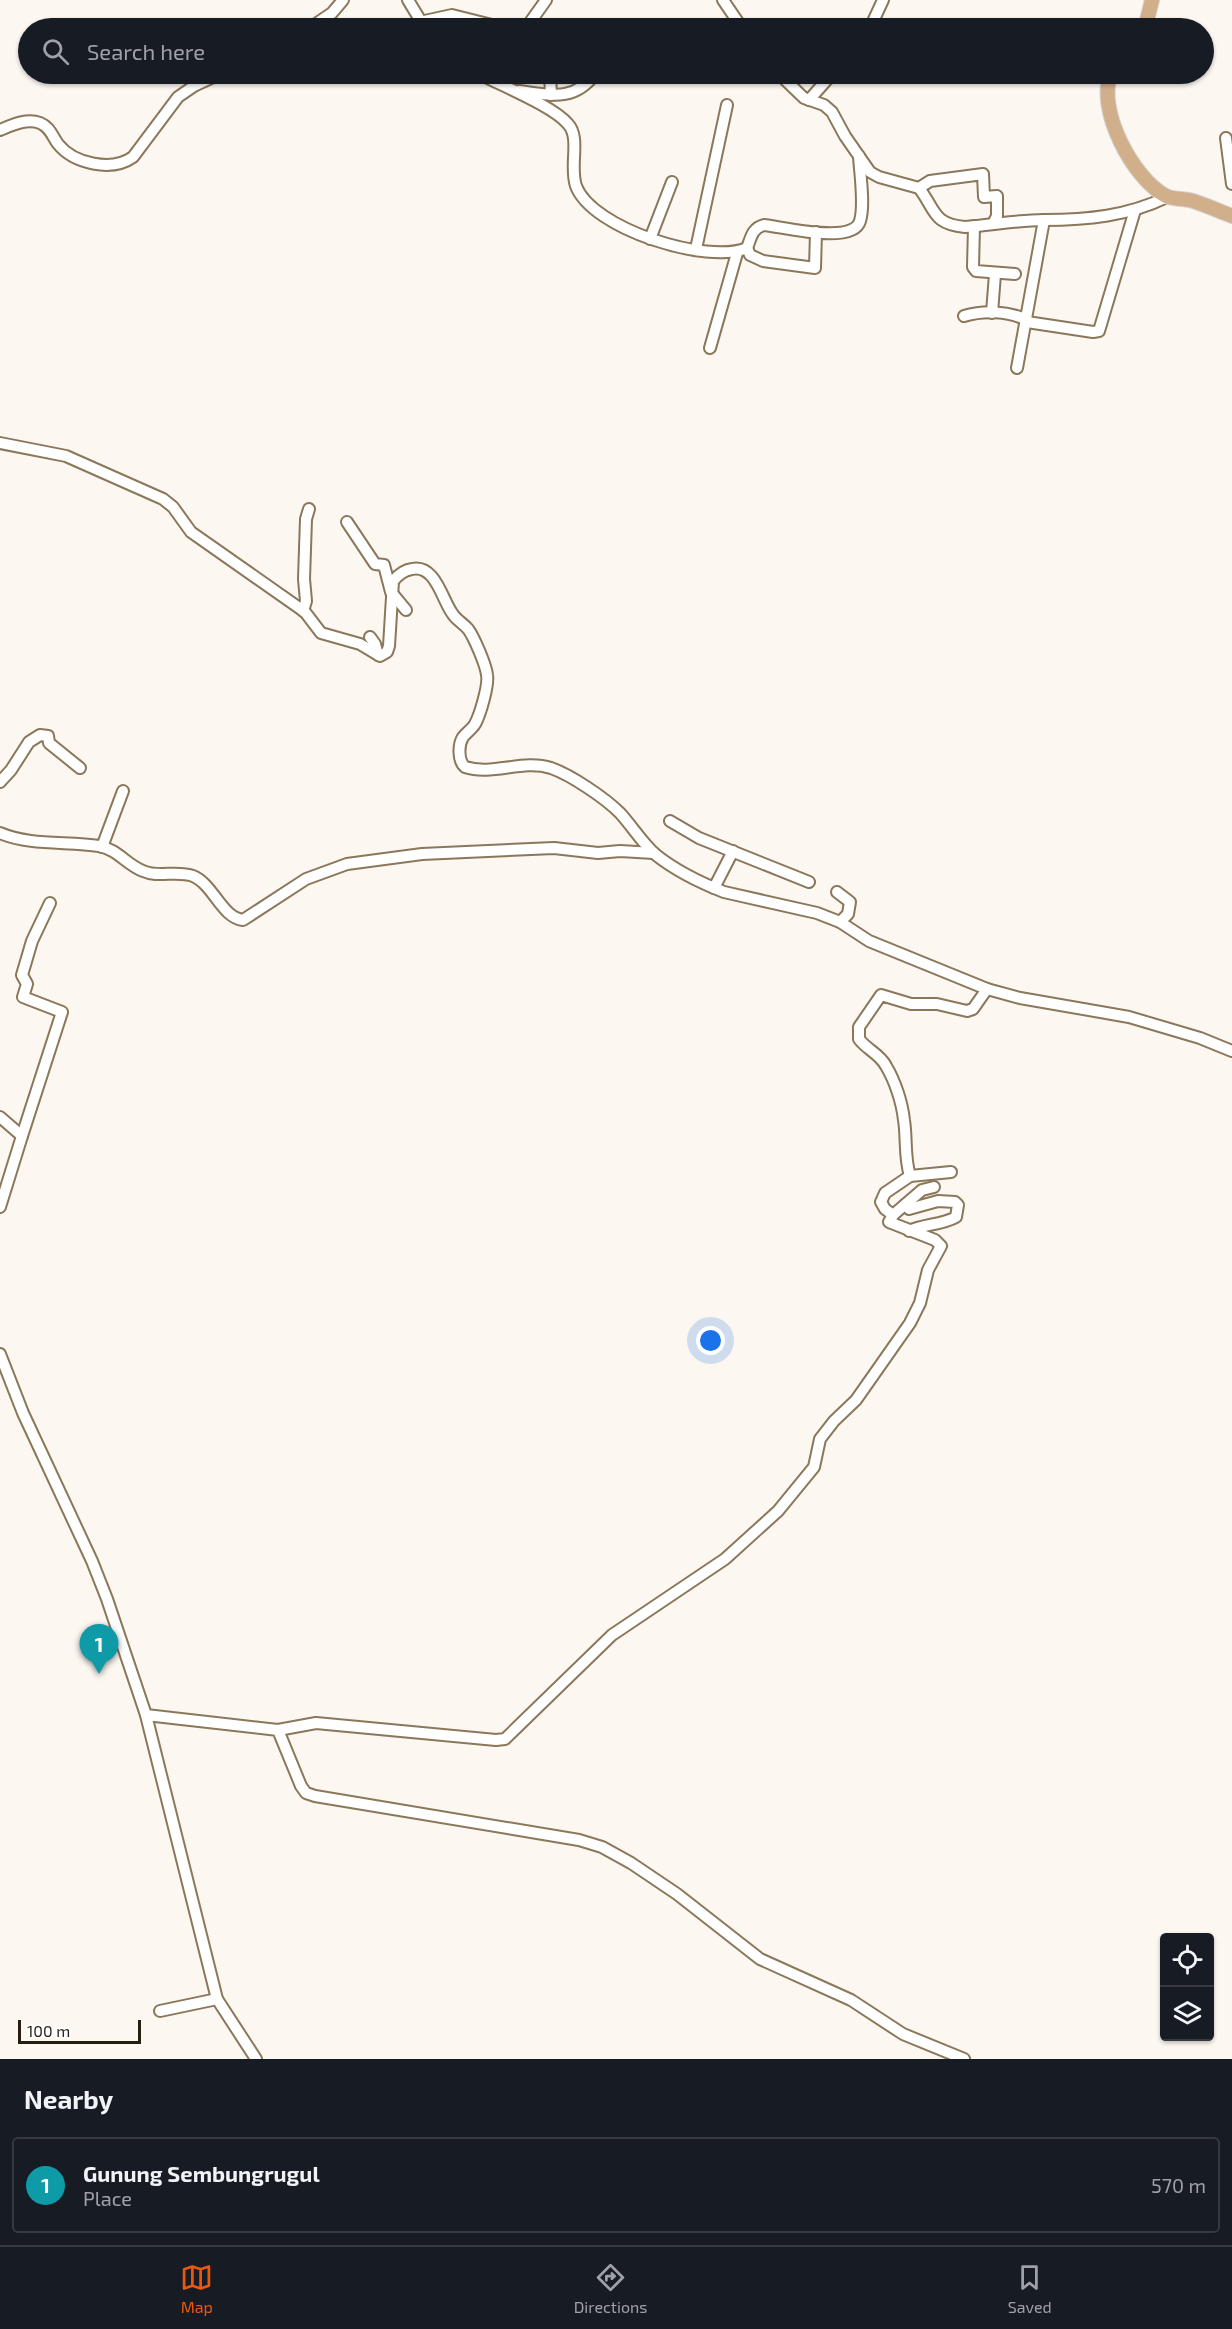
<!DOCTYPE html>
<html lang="en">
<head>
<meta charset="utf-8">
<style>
  :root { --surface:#171b24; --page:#242831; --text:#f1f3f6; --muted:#9ea1a6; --line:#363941; --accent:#ea580c }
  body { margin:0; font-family:"Exo 2",sans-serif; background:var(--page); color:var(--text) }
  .controls { position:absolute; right:18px; bottom:18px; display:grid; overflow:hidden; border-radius:6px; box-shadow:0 2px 4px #0004 }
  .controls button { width:54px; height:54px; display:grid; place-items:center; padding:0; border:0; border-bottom:2px solid var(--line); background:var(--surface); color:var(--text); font:30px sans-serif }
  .scale { position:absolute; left:18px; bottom:15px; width:123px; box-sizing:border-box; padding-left:6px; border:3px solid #261e12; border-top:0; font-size:16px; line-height:21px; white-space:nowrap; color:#261e12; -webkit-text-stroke:4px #fff; paint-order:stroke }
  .you { position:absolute; left:711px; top:1341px; width:21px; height:21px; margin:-15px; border:4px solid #fff; border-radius:50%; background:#1a73e8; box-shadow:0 0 0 9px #1a73e833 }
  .badge { display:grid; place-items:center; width:39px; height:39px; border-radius:50%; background:var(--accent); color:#fff; font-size:20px; font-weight:700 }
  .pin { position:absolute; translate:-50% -50px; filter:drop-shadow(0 2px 3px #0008) }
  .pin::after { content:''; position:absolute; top:32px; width:21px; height:18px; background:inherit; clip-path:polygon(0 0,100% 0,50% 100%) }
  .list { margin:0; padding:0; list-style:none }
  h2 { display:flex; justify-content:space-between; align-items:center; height:78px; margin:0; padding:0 24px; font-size:26px }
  h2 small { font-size:20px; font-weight:400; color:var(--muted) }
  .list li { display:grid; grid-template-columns:39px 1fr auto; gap:18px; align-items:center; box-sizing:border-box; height:96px; margin:0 12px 12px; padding:0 12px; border:2px solid var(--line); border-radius:6px }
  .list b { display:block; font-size:22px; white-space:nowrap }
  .list p { margin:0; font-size:20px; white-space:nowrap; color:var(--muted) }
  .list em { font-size:20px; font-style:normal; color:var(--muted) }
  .icon { flex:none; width:33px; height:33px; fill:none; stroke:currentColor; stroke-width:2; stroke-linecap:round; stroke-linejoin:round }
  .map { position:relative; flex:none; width:1232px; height:2059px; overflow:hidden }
  .search { position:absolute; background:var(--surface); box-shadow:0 2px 4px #0004; left:18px; right:18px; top:18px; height:66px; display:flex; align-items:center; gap:15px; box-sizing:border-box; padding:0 21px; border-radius:33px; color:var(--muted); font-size:22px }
  .sheet { height:186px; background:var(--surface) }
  nav { display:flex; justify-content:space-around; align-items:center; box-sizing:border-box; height:84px; border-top:2px solid var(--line); background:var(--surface); font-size:16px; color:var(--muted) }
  nav a { display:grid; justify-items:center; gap:3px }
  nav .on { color:var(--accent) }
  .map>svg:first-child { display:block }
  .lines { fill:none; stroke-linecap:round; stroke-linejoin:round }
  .minor-casing { stroke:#8b775a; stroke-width:14 }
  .major-casing { stroke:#d4d2d0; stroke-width:16 }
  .minor { stroke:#fff; stroke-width:10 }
  .major { stroke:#d1af8b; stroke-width:14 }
</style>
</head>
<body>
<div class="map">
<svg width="1232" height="2059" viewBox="0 0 1232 2059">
  <rect width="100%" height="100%" fill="#fcf7f1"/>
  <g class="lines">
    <g class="minor-casing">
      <g id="minor">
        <polyline points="408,0 425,28"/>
        <polyline points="723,0 742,28"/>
        <polyline points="420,22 452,15 504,28"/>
        <polyline points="310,28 332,13 343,0"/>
        <polyline points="526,28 546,0"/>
        <polyline points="870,28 883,0"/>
        <path d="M480,74C502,86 553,106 568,124C581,138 569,166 576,186C592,229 708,265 747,248C751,238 752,228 764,225C783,227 853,245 860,221C865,205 860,174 859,156"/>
        <polyline points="550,74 551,95"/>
        <path d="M779,74L804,98L824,105L832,112L845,136L870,172L879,177L919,188C936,210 932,224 965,227C991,225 1018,220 1044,220C1087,220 1128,216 1167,197"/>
        <path d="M519,91C551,95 574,102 595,74"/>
        <polyline points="809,100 832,74"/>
        <path d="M0,130C12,125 27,118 40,123C50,127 52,136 58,144C74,164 112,172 133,157L178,97L194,86L220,74"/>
        <polyline points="1226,138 1232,184"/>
        <polyline points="919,188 930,181 983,174 984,197 997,196 997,216 993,224"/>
        <polyline points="974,226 973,267 976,271 1015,274"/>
        <polyline points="650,239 672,182"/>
        <polyline points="747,248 750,255 763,261 815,268 816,232"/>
        <polyline points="696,249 727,105"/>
        <polyline points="992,313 995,274"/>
        <path d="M964,316C984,310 1008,311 1027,320"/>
        <polyline points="1027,322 1093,332 1099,331 1135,210"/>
        <polyline points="710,348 737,253"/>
        <polyline points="1017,368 1044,220"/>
        <path d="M0,443L66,456L163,499L173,507L191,532L305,612L321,633L360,644L380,656L387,652L389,646L393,581C398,575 404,570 412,569C435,564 442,599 452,613C456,620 463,623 468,629C474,637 486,665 487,675C489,685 480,715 475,724C472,729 467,732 463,737C458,745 458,761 465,767C493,776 522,759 551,768C571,775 605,798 620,813C632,826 642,843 656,855C675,870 701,883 724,892L817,913L840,922L869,941L987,989L1020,998L1129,1017L1200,1038L1232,1051"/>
        <polyline points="347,522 375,564 384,565 391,592 406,610"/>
        <polyline points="303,611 306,601 304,579 306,519 309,509"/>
        <polyline points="370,637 375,644 378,655"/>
        <polyline points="0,782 11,770 29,742 40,735 48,736 49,743 80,768"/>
        <polyline points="670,821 699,838 809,882"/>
        <path d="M0,833C30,846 68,841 99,846C117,849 127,865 143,871C158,878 177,870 193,876C213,884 222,918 243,920L306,879L347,864L422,854L554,848L598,853L620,851L654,853"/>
        <polyline points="102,847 123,791"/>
        <polyline points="714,888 733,851"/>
        <polyline points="837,892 850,902 848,914 840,922"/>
        <polyline points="0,1117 22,1136 0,1207"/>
        <polyline points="22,1136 62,1012 23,997 27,984 22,975 32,941 50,903"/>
        <polyline points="910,1176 951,1172"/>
        <path d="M906,1204L909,1209L938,1201L955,1202L958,1205L956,1217C942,1225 924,1224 909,1231"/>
        <polyline points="893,1215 922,1190 934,1187"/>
        <polyline points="0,1354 23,1413 92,1561 107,1599 146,1715 217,1999 256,2059"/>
        <polyline points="146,1715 278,1730 301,1786 306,1793 315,1796 579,1840 602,1847 631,1863 677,1894 760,1959 851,2000 903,2034 964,2059"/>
        <path d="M278,1730L316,1723L496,1740L505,1739L612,1635L725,1559L778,1511L814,1467L820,1439L834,1421L856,1400L910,1323L920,1303L928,1270L941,1246L935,1240L889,1222L893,1215L885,1209L881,1202L885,1193L910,1176C904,1157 907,1139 904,1120C902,1102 895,1081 886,1066C880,1054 867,1050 859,1039V1027L881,995L911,1004H937L967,1011L973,1009L987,989"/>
        <polyline points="160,2011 217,1999"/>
      </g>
    </g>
    <g class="major-casing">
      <g id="major">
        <polyline points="1145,28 1152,0"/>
        <path d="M1111,74C1096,109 1133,179 1166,196C1174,200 1185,198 1193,201C1206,205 1219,211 1232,216"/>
      </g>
    </g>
    <use href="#minor" class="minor"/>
    <use href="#major" class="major"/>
  </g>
</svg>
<div class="controls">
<button><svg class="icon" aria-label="locate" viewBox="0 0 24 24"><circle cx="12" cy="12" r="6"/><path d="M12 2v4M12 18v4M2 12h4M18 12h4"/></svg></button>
<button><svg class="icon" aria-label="layers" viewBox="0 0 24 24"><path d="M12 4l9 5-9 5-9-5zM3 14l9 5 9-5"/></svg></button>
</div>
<div class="scale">100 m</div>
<div class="you"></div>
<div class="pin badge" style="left:99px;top:1674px;background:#0f9aa8">1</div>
<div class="search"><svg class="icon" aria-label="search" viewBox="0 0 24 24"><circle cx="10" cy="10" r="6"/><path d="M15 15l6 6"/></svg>Search here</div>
</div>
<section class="sheet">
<h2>Nearby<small></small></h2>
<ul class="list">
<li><span class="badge" style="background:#0f9aa8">1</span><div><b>Gunung Sembungrugul</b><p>Place</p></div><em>570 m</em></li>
</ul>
</section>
<nav>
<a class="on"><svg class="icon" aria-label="map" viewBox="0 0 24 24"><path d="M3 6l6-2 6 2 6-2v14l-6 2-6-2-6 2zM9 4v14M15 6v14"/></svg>Map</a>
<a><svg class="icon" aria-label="directions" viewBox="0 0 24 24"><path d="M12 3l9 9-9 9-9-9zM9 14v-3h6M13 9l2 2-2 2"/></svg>Directions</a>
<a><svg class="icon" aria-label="saved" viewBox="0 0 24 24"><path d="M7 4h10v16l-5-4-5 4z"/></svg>Saved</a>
</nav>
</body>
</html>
